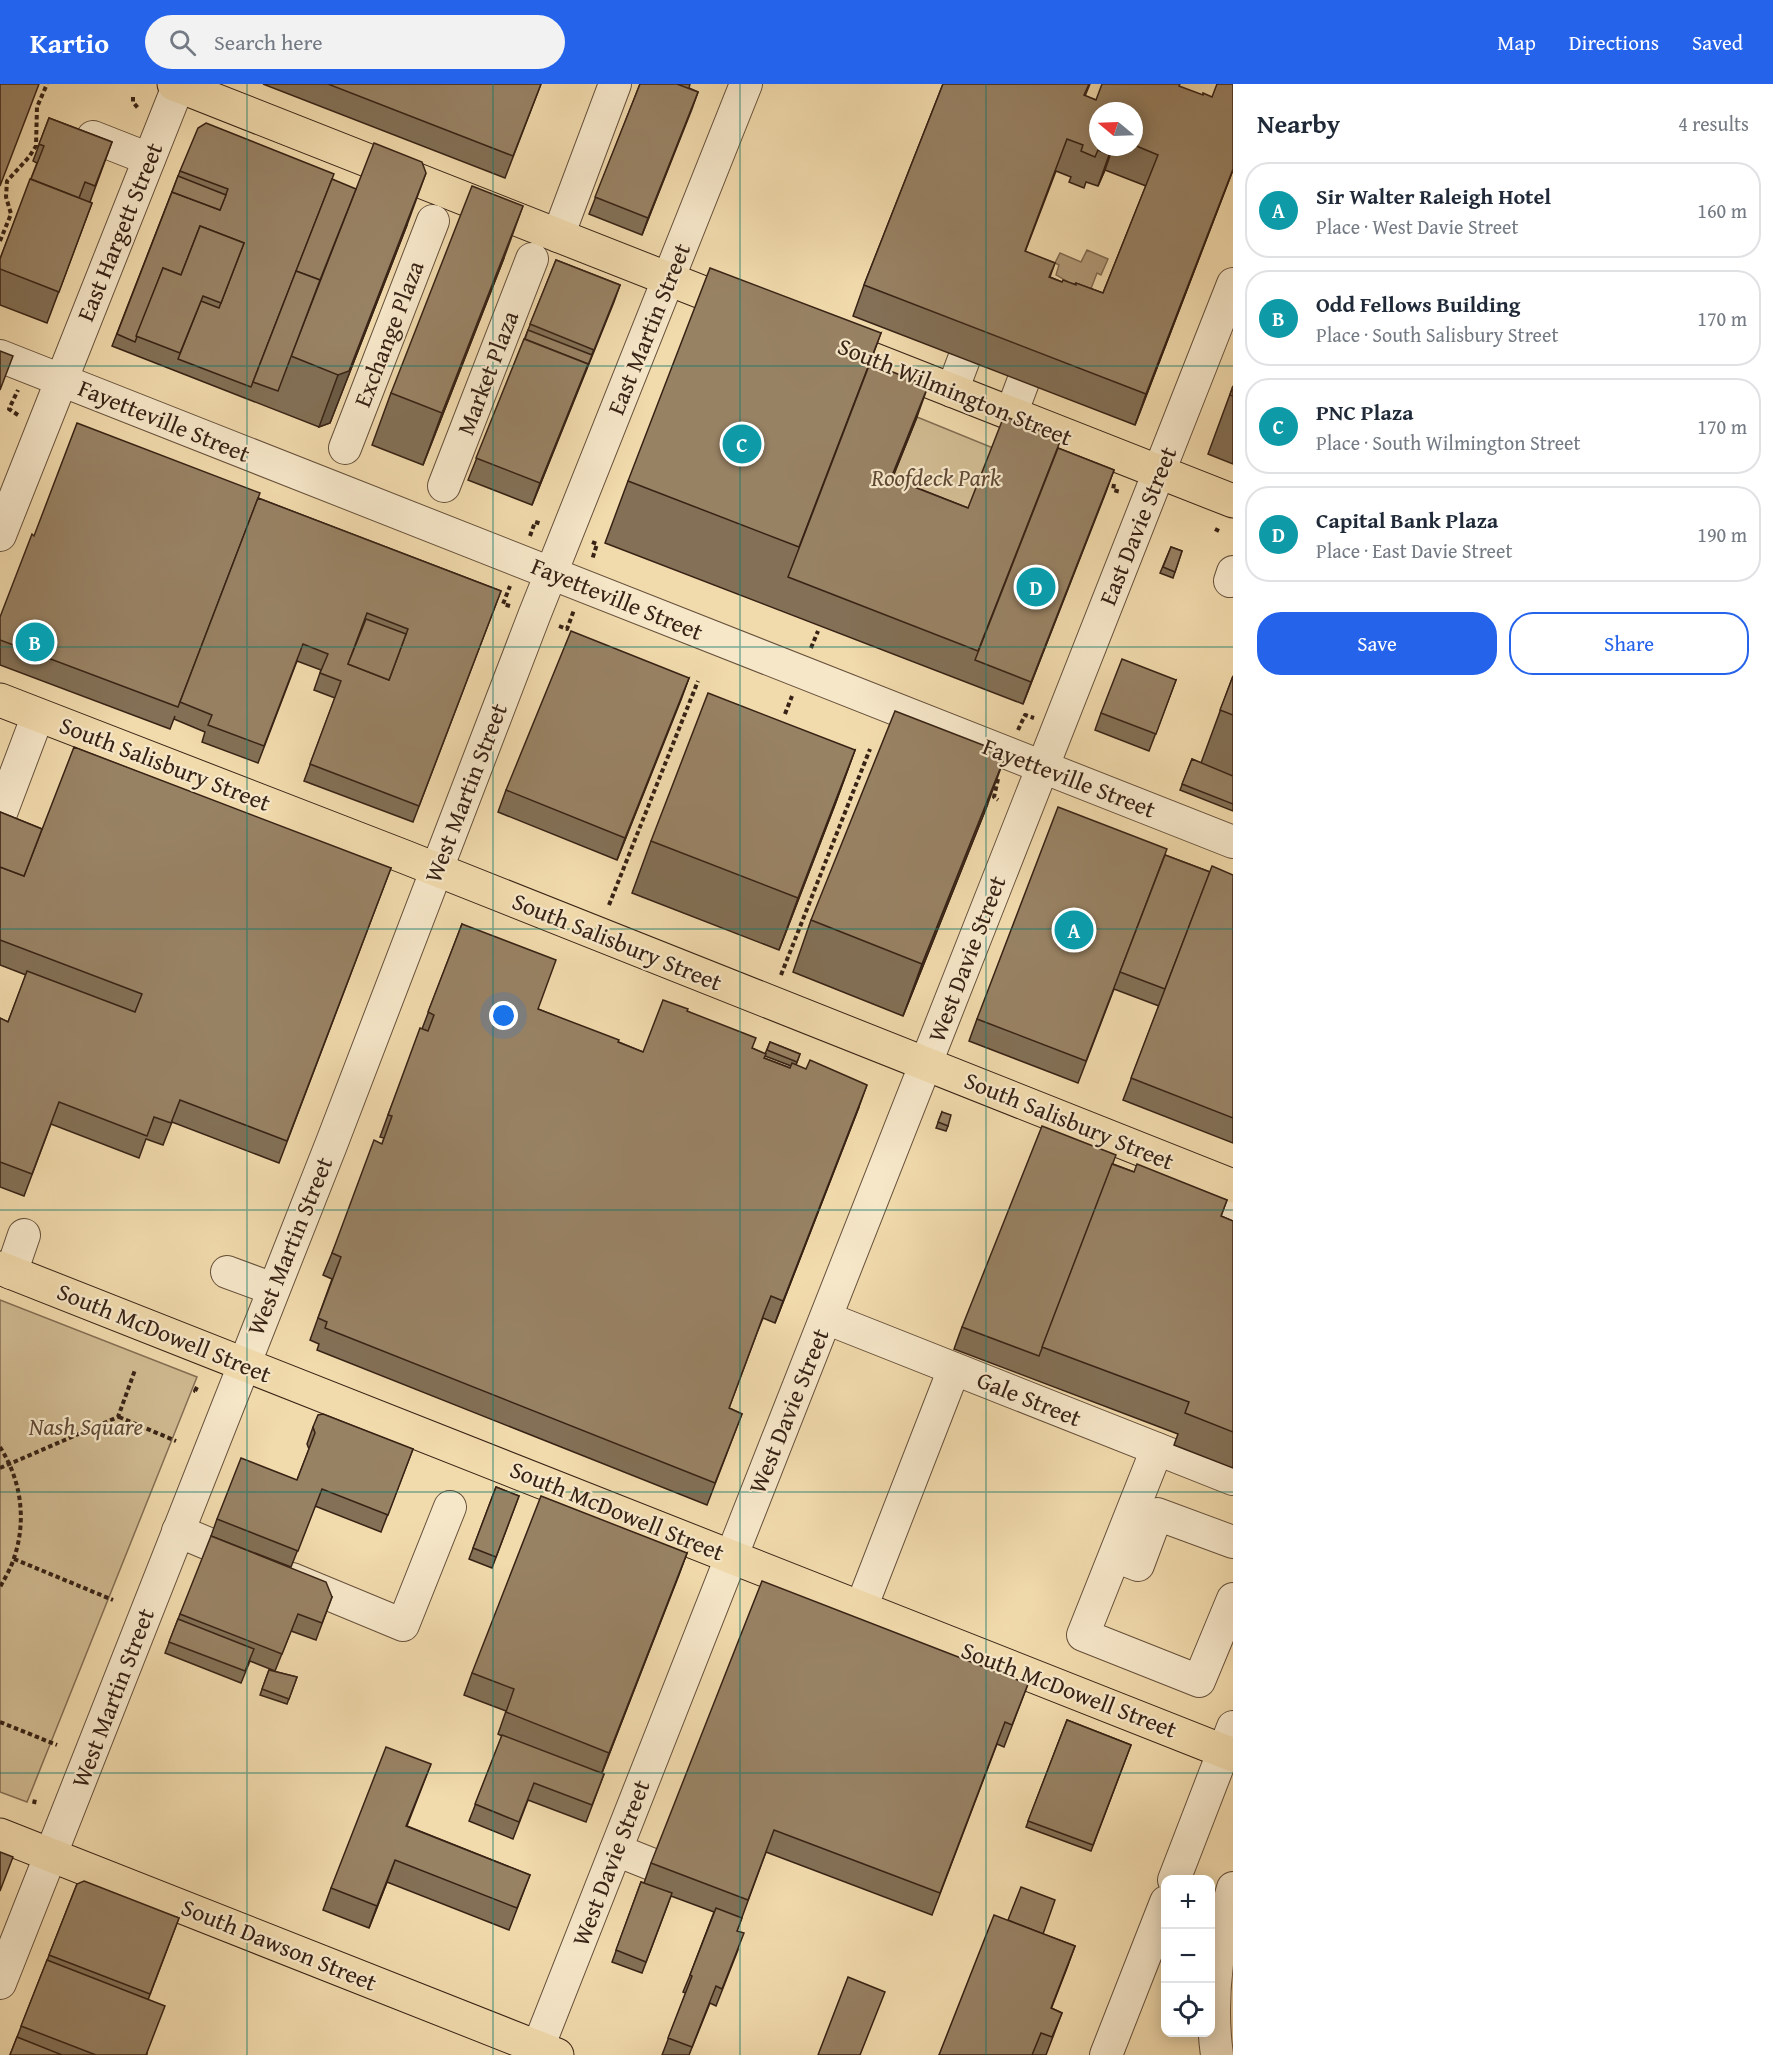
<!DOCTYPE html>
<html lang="en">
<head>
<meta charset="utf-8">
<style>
  :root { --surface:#fff; --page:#f2f2f3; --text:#1f2937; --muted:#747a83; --line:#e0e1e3; --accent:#2563eb }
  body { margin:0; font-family:"Gentium Book Plus",serif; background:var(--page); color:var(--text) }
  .controls { position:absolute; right:18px; bottom:18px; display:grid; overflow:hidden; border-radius:12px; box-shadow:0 3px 15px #0003 }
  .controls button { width:54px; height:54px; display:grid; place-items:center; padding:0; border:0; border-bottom:2px solid var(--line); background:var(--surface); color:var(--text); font:30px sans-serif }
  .compass { position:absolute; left:1089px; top:18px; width:54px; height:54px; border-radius:50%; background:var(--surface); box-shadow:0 3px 15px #0003; rotate:289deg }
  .you { position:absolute; left:504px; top:932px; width:21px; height:21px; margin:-15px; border:4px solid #fff; border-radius:50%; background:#1a73e8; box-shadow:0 0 0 9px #1a73e833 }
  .badge { display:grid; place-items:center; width:39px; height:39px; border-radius:50%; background:var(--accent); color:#fff; font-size:20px; font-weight:700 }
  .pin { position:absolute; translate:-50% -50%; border:3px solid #fff; box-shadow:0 2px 6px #0006 }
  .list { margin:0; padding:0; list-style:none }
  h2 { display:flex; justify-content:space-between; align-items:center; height:78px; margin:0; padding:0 24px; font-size:26px }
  h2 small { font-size:20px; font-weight:400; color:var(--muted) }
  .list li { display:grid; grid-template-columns:39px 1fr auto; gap:18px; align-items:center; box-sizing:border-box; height:96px; margin:0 12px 12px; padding:0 12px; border:2px solid var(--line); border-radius:24px }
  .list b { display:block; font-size:22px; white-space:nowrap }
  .list p { margin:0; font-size:20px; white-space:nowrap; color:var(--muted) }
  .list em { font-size:20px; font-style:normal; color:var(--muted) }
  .actions { display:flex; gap:12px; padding:18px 24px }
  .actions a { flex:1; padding:14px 0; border:2px solid var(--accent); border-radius:24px; text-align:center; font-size:21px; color:var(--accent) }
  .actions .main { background:var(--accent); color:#fff }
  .icon { flex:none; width:33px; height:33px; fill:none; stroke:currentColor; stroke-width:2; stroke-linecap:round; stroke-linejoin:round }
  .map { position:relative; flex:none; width:1233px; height:1971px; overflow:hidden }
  header { display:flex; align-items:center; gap:36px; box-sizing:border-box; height:84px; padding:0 30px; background:var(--accent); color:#fff }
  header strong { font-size:28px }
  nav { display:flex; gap:33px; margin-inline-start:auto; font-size:21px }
  .search { width:420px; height:54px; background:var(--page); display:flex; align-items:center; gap:15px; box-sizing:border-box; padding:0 21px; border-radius:33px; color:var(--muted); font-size:22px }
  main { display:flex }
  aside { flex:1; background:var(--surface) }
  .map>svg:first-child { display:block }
  .green { fill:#d1bb92; stroke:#846e54; stroke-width:1.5 }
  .water { fill:#b29b79; stroke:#816b51; stroke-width:1.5 }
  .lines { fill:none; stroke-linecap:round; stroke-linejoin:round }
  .minor-casing { stroke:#66503b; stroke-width:34 }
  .major-casing { stroke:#372215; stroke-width:35 }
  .path { stroke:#372215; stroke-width:4; stroke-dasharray:4.5 3; stroke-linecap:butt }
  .minor { stroke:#f6e7c9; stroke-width:32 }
  .major { stroke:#f1daac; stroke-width:33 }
  .wall { fill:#837056; stroke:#372215; stroke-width:1.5; fill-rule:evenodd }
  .shaded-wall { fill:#6a5b46; stroke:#372215; stroke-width:1.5 }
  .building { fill:#988264; stroke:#372215; stroke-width:1.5; fill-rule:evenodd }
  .grid { fill:none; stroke:#0f766e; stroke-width:1.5; stroke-opacity:0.55 }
  .labels { text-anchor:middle; stroke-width:4.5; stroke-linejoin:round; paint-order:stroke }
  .street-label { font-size:24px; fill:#372215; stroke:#f6e7c9 }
  .park-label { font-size:24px; font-style:italic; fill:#5e4834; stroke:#f6e7c9 }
</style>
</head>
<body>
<header>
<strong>Kartio</strong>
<div class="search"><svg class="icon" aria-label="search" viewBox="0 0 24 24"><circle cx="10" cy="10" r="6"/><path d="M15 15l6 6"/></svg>Search here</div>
<nav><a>Map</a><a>Directions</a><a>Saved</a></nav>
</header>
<main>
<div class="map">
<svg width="1233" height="1971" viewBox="0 0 1233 1971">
  <rect width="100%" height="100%" fill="#f1daac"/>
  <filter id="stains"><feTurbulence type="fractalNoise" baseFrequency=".00333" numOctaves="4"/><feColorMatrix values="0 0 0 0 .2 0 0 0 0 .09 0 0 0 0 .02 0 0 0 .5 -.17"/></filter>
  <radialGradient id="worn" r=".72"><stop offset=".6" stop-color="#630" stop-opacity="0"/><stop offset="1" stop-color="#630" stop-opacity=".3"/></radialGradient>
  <g class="green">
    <polygon points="917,333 993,364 957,455 880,425"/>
    <polygon points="0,1216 197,1293 27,1718 0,1708"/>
  </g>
  <polygon class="water" points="1087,166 1108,175 1101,191 1097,189 1089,210 1056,191 1059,181 1055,179 1060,169 1081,178"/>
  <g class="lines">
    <g class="minor-casing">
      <g id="minor">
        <polyline points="93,53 149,75"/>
        <polyline points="558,152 615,0"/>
        <polyline points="0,272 1233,758"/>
        <polyline points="952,307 964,275"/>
        <polyline points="1011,330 1023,298"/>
        <polyline points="345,364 433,137"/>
        <polyline points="444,402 532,175"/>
        <polyline points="0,451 179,0"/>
        <polyline points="1230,497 1233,488"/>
        <polyline points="1,729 38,631"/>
        <polyline points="1219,1163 1233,1129"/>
        <polyline points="227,1188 273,1205"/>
        <polyline points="11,1189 24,1151"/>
        <polyline points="826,1234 1233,1395"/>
        <polyline points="1157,1365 1083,1551 1199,1597 1233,1515"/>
        <polyline points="178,1447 247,1476"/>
        <polyline points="1115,1472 1138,1481 1157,1430 1233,1458"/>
        <polyline points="292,1495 403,1541 450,1423"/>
        <polyline points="861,1524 954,1285"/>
        <polyline points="616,1766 651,1780"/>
        <polyline points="1174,1796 1233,1643"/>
        <polyline points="0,1899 331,1061 534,532 746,0"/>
        <polyline points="535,1971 1233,200"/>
        <polyline points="1106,1971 1166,1818"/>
        <path d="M1217,1971C1209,1914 1217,1859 1233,1804"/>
      </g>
    </g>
    <g class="major-casing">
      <g id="major">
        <polyline points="174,0 742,224"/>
        <polyline points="829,258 1233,417"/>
        <polyline points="0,616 405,773 1233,1102"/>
        <polyline points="0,1184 1233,1671"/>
        <polyline points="0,1751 557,1971"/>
      </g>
    </g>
    <g class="path">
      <polyline points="133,13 133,18 138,24"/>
      <polyline points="0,157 11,130 6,113 7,97 29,73 36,62 37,23 47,0"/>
      <polyline points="18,331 9,325 18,306"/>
      <polyline points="1114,400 1113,406 1121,408"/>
      <polyline points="1215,445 1219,447"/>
      <polyline points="530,452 535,438 542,440"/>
      <polyline points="592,458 597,460 592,476"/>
      <polyline points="510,522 503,520 510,502"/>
      <polyline points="559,542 567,545 574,526"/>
      <polyline points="811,564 818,547"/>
      <polyline points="785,630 792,612"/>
      <polyline points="1018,646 1025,631 1034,634"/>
      <polyline points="998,695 994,713 998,716"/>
      <polyline points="609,821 698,597"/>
      <polyline points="781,891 870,665"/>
      <polyline points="197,1303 195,1307 198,1307"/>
      <polyline points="119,1333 176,1357"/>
      <path d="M0,1363C21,1396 27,1436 14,1474C11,1484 5,1494 0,1503"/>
      <polyline points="0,1384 118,1333 135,1286"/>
      <polyline points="14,1475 113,1516"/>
      <polyline points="0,1638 57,1661"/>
      <polyline points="34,1720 35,1715"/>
    </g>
    <use href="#minor" class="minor"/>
    <use href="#major" class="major"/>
  </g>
  <g class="wall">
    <polygon points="263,0 541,0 505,94"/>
    <polygon points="640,0 690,0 689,4 698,8 642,151 589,130"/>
    <path d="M943,0H1090L1085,12L1096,16L1179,2L1233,86L1135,341L853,232L864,201ZM1134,27V63H1098ZM1105,86L1146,102L1103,209L1076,199L1075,200L1062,198L1050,193L1055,179L1025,168L1056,87L1071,93L1069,98L1084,104L1086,98L1098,102Z"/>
    <polygon points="49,34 112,58 90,118 92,119 47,239 0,221 0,175 37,79 33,77"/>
    <polygon points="180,87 332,95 407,141 330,339 319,343 112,262"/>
    <polygon points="504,174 423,381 372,361 391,309"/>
    <polygon points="556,176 620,201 532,421 468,396"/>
    <polygon points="881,249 870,279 917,333 892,394 968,424 1058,364 1114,386 1023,620 605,459 628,397"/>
    <polygon points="1233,302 1233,380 1208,370"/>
    <polygon points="258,414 501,507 413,738 304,697 335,614 314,606 321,586 297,577 258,679 202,658 205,648 174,635 175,632 170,645 0,581 0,533"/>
    <polygon points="1171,463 1182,467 1173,494 1160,489"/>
    <polygon points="1233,592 1233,727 1180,706 1192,675 1201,679"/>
    <polygon points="689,594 617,776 498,728 506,706"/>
    <polygon points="1176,596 1149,667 1095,646 1101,629"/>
    <polygon points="855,666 836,718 779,866 632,809 651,757"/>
    <polygon points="987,722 903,932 793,888 811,836"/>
    <polygon points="0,728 42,745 391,784 279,1079 172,1038 163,1061 146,1055 139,1074 51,1040 24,1112 0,1103 0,934 8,938 26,891 0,881"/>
    <polygon points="1165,771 1210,788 1233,791 1233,1059 1123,1016 1159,922 1114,905 1078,999 969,957 977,935"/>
    <path d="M462,840L538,925L643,968L687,927L752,964L765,970L770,958L800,970L796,981L859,1023L775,1239L763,1234L757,1249L729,1324L742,1330L707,1421L317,1266L319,1260L310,1256L332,1195L323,1191L332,1169L382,1060L384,1054L380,1053L388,1031L422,945ZM765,972L791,982L790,984L764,974Z"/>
    <polygon points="942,1028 948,1042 946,1047 936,1044"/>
    <polygon points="1113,1080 1134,1088 1227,1116 1221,1132 1233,1137 1233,1384 1174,1361 1178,1350 954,1265 962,1243"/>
    <polygon points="313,1343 413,1365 381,1448 315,1422 291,1483 211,1452 217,1435 297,1396 309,1365 307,1360"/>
    <polygon points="496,1403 519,1412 492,1484 469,1475"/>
    <polygon points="687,1469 602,1689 604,1690 586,1738 528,1716 513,1755 469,1737 502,1652 498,1650 506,1627 464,1611 472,1589"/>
    <polygon points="332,1513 316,1556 291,1547 275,1587 250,1577 241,1599 165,1569 180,1530"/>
    <polygon points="269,1586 297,1593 287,1620 260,1611"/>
    <polygon points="1028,1600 1004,1663 997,1660 932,1831 766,1768 737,1847 738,1866 716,1922 710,1919 689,1971 662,1971 686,1909 683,1908 690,1891 714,1828 671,1812 642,1889 612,1878 641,1798 644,1799 651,1779"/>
    <polygon points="1067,1636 1131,1661 1091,1767 1026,1743"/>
    <polygon points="431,1680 407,1742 530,1791 509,1846 387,1798 369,1844 323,1826 331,1804"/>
    <polygon points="77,1800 179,1834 148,1916 147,1971 10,1971"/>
    <polygon points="1043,1850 1075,1862 1051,1924 1062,1929 1046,1971 939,1971"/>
  </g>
  <g class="shaded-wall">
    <polygon points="698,8 692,25 642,151 648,134"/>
    <polygon points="1113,63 1105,86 1098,102 1109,71"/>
    <polygon points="1233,85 1233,86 1135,341 1146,310"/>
    <polygon points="426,89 407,141 330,339 319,343 338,291"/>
    <polygon points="523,122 504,174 423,381 442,329"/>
    <polygon points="620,201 614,218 532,421 540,399"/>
    <polygon points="928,302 917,333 880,425 891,394"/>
    <polygon points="1114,386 1106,408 1023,620 1031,598"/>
    <polygon points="689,594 681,616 617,776 625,754"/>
    <polygon points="855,666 836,718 779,866 798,814"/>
    <polygon points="1006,670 987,722 903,932 922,880"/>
    <polygon points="867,1001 859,1023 775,1239 783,1217"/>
    <polygon points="687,1469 679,1491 601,1691 609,1669"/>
    <polygon points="395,1776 387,1798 369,1844 377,1822"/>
    <polygon points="1075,1862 1067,1884 1043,1946 1051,1924"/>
  </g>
  <g class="building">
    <polygon points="0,0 39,0 0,102"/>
    <polygon points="328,0 541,0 513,72"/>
    <polygon points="640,0 677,0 698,8 648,134 595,113"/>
    <path d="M943,0H1089L1084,11L1096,16L1102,0H1180L1179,2L1203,11V9L1212,13L1217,0H1233V85L1146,310L864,201ZM1098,27H1134V61L1158,71L1103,209L1076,199V201L1063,196L1062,198L1049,193L1055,179L1025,167L1067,55L1083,61L1081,67L1095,73L1098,66L1109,71L1113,63H1098Z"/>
    <polygon points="49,34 112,58 95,102 85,98 79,114 31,95 44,62 39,60"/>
    <polygon points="206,39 334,90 251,303 178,275 201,217 219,224 244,159 200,142 181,191 163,184 135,258 117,250 172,108 220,126 228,105 180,87 198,44"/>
    <polygon points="374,59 422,78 426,89 349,287 338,291 291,272"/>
    <polygon points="178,92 226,111 220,126 172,108"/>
    <polygon points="30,95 92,119 59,208 0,185 0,175"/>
    <polygon points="332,95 356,105 320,196 296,187"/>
    <polygon points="472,102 523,122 442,329 391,309"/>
    <polygon points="200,142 244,159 221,219 203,212 180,269 136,252 163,184 181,191"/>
    <polygon points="556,176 620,201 594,266 530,240"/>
    <polygon points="710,184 881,249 799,463 628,397"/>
    <polygon points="296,187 320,196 278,307 253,298"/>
    <polygon points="528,246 592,271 584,291 588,280 525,255"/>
    <polygon points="524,255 588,280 540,399 476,374"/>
    <polygon points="0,267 13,272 0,306"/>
    <polygon points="870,279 928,302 891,394 968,424 1004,332 1061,355 978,567 788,493"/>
    <polygon points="1233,302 1233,312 1230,311"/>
    <polygon points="77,339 260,409 178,623 0,556 0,533 32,450 34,452"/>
    <polygon points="1058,364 1114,386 1031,598 975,576"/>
    <path d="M258,414L501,507L419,722L310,680L341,597L320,589L328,570L303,560L264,662L208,641L212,631L180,618ZM367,529L408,545L389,596L348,580Z"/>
    <polygon points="1171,463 1182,467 1175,488 1163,483"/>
    <polygon points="366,535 406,550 389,596 348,580"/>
    <polygon points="571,547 689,594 625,754 506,706"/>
    <polygon points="1122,575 1176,596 1156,650 1101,629"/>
    <polygon points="1233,592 1233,631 1220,626"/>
    <polygon points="708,609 855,666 798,814 651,757"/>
    <polygon points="895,627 1006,670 922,880 811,836"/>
    <polygon points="74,663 391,784 287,1057 180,1016 171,1039 154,1033 147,1052 59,1018 32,1090 0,1078 0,934 8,938 27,887 135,928 142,910 0,856 0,783 24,792"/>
    <polygon points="1192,675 1233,692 1233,720 1182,700"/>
    <polygon points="1058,723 1167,765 1086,977 977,935"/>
    <polygon points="0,728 42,745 24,792 0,783"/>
    <polygon points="1165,771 1210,788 1165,905 1120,888"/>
    <polygon points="1212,782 1233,791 1233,1034 1131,994"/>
    <polygon points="462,840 556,876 538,925 619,956 618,958 643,968 663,916 688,925 687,927 756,954 752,964 766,970 764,974 790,984 792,979 806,985 810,976 867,1001 783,1217 771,1212 765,1227 729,1324 742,1330 715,1399 325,1244 327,1238 318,1234 341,1173 332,1169 374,1056 382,1060 392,1032 388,1031 420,944 428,947 434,931 428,928"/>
    <polygon points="770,958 800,970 797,978 767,966"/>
    <polygon points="942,1028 951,1031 948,1042 938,1038"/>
    <polygon points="1042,1042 1116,1071 1039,1272 962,1243"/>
    <polygon points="1112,1080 1134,1088 1137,1080 1227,1116 1221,1132 1233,1137 1233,1348 1185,1329 1189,1318 1042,1263"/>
    <polygon points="323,1330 413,1365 388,1431 322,1405 298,1467 217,1435 241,1374 297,1396 315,1349 313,1343 318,1331"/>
    <polygon points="496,1403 519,1412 496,1473 473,1464"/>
    <polygon points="541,1412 687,1469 609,1669 506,1628 514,1605 472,1589"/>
    <polygon points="211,1452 326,1498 332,1513 322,1539 298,1530 282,1570 180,1530"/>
    <polygon points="762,1497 1028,1600 1012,1641 1005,1638 940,1809 774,1746 748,1816 651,1779"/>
    <polygon points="178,1535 254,1565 245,1587 169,1558"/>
    <polygon points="269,1586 297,1593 289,1615 262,1605"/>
    <polygon points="1067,1636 1131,1661 1093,1761 1028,1737"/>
    <polygon points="502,1651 604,1690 592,1721 534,1699 519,1738 475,1720"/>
    <polygon points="386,1663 431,1680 406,1742 530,1791 517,1824 395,1776 377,1822 331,1804"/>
    <polygon points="0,1768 13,1773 0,1807"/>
    <polygon points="84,1797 179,1834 150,1910 49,1871 77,1800"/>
    <polygon points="641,1798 672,1809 646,1878 616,1866"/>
    <polygon points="1021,1803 1055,1816 1043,1850 1008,1836"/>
    <polygon points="716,1824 742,1834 737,1847 744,1849 722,1905 716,1902 692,1963 668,1954 692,1892 690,1891"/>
    <polygon points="994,1831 1075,1862 1051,1924 1062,1929 1052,1953 1041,1949 1032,1971 939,1971"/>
    <polygon points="47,1876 165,1922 146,1971 96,1971 21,1942"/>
    <polygon points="848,1893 885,1908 860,1971 818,1971"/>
    <polygon points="17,1953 62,1971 10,1971"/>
  </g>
  <path class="grid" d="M247,0V1971M493,0V1971M740,0V1971M986,0V1971M0,282H1233M0,563H1233M0,845H1233M0,1126H1233M0,1408H1233M0,1689H1233"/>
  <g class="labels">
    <g class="street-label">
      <text transform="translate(120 148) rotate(-68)" y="8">East Hargett Street</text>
      <text transform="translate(649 245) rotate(-68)" y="8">East Martin Street</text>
      <text transform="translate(389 250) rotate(-69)" y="8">Exchange Plaza</text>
      <text transform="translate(488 289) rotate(-69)" y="8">Market Plaza</text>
      <text transform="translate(955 308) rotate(22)" y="8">South Wilmington Street</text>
      <text transform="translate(164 337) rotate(22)" y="8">Fayetteville Street</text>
      <text transform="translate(1138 442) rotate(-68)" y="8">East Davie Street</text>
      <text transform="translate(617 515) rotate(22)" y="8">Fayetteville Street</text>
      <text transform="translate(165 680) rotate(21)" y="8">South Salisbury Street</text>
      <text transform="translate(1069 694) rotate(21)" y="8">Fayetteville Street</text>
      <text transform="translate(466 709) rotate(-69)" y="8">West Martin Street</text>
      <text transform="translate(617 858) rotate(22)" y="8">South Salisbury Street</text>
      <text transform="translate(967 875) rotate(-69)" y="8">West Davie Street</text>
      <text transform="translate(1069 1037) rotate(22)" y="8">South Salisbury Street</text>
      <text transform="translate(290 1162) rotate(-68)" y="8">West Martin Street</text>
      <text transform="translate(164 1249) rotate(22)" y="8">South McDowell Street</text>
      <text transform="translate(1029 1315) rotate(22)" y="8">Gale Street</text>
      <text transform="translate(789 1327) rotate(-68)" y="8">West Davie Street</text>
      <text transform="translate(617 1427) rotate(22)" y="8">South McDowell Street</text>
      <text transform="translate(1069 1606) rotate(21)" y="8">South McDowell Street</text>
      <text transform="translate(113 1614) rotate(-69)" y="8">West Martin Street</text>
      <text transform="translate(611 1779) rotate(-69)" y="8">West Davie Street</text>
      <text transform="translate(279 1861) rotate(22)" y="8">South Dawson Street</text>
    </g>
    <g class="park-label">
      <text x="936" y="402">Roofdeck Park</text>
      <text x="86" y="1351">Nash Square</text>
    </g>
  </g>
  <rect width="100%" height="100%" filter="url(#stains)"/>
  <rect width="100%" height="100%" fill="url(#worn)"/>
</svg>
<div class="controls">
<button>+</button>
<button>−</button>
<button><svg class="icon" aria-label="locate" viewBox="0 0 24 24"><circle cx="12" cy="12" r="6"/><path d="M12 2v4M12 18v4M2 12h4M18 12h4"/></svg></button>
</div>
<svg class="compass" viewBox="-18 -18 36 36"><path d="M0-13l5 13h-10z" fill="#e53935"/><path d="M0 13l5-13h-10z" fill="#747a83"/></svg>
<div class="you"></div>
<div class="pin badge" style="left:1074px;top:846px;background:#0f9aa8">A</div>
<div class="pin badge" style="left:35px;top:558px;background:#0f9aa8">B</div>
<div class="pin badge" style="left:742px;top:360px;background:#0f9aa8">C</div>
<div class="pin badge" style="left:1036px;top:503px;background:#0f9aa8">D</div>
</div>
<aside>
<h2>Nearby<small>4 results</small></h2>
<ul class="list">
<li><span class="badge" style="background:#0f9aa8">A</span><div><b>Sir Walter Raleigh Hotel</b><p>Place · West Davie Street</p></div><em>160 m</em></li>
<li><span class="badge" style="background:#0f9aa8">B</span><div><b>Odd Fellows Building</b><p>Place · South Salisbury Street</p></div><em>170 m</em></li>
<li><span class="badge" style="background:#0f9aa8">C</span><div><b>PNC Plaza</b><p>Place · South Wilmington Street</p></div><em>170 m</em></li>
<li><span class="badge" style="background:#0f9aa8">D</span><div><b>Capital Bank Plaza</b><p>Place · East Davie Street</p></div><em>190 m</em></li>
</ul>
<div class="actions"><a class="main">Save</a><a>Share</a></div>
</aside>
</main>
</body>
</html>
